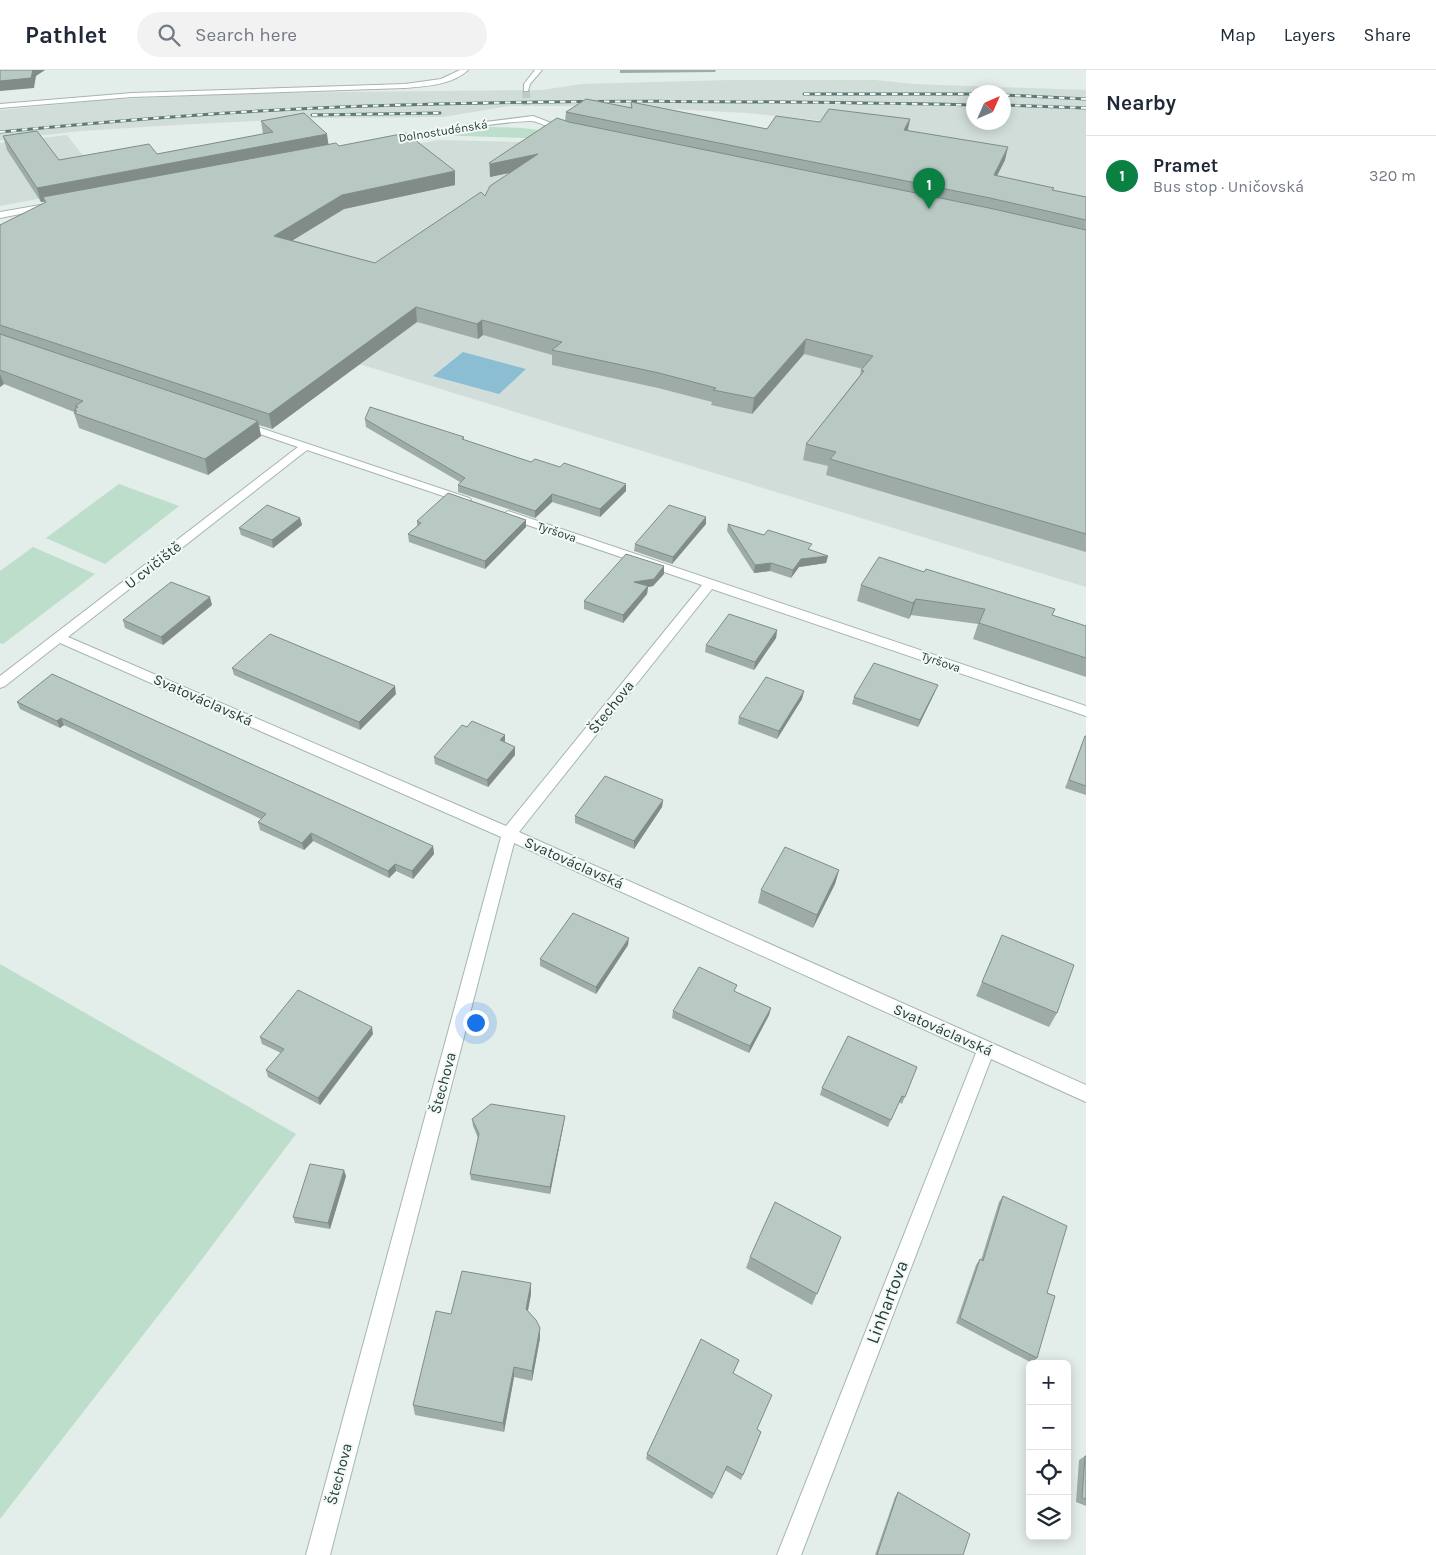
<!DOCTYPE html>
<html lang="en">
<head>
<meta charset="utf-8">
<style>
  :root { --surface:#fff; --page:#f2f2f3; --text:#1f2937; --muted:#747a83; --line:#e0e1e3; --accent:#0b8043 }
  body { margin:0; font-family:Karla,sans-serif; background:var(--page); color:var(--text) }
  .controls { position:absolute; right:15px; bottom:15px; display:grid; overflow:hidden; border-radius:8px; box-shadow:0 2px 12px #0003 }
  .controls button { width:45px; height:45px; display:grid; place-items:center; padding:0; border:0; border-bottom:1px solid var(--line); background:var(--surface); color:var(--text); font:25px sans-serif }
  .compass { position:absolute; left:966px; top:15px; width:45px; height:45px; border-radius:50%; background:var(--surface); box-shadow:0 2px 12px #0003; rotate:45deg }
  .you { position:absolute; left:475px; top:952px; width:18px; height:18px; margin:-12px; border:4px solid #fff; border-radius:50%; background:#1a73e8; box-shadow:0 0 0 8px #1a73e833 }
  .badge { display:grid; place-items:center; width:32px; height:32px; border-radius:50%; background:var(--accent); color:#fff; font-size:16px; font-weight:700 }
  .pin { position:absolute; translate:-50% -41px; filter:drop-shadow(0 1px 2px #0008) }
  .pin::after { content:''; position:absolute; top:26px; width:18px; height:15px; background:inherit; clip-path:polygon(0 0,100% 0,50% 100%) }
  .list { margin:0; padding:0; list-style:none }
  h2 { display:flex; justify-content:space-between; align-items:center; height:65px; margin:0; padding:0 20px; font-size:21px }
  h2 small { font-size:16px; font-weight:400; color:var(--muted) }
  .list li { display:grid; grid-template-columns:32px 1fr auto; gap:15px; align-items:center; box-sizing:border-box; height:80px; padding:0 20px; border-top:1px solid var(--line) }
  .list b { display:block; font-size:19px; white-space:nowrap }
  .list p { margin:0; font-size:16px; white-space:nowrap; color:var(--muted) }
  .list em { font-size:16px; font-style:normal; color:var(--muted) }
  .icon { flex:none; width:28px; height:28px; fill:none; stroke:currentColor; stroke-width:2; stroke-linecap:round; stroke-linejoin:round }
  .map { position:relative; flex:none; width:1086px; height:1485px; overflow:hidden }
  header { display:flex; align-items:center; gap:30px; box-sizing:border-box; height:70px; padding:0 25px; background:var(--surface); border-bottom:1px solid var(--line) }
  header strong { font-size:24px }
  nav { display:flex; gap:28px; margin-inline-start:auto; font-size:18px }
  .search { width:350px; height:45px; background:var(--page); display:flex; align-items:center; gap:12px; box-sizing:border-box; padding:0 18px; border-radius:28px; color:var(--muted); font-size:19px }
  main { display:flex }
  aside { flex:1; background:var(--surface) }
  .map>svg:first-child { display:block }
  .built { fill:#d1ddd9; fill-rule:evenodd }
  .green { fill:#bcdeca }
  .water { fill:#8bbed2 }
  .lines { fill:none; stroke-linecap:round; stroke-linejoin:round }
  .street-tunnel { stroke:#bdcac7; stroke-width:8; stroke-dasharray:8 4; stroke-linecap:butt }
  .lane-casing { stroke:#a6b5b2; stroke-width:2 }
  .street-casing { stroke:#a6b5b2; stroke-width:2 }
  .lane { fill:#fff; fill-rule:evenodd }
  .street { fill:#fff; fill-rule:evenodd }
  .rail-casing { stroke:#5d7a76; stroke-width:3 }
  .rail { stroke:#f4f9f7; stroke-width:2; stroke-dasharray:5.5; stroke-linecap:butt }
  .wall { fill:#9eaca8 }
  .shaded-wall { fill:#818c88 }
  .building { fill:#b8c8c3; stroke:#818c88 }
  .labels { text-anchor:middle; stroke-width:4; stroke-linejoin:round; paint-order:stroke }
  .far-street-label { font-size:12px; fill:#233e3b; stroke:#f4f9f7 }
  .street-label { font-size:15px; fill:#233e3b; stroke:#f4f9f7 }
  .near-street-label { font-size:18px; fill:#233e3b; stroke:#f4f9f7 }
</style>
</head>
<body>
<header>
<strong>Pathlet</strong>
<div class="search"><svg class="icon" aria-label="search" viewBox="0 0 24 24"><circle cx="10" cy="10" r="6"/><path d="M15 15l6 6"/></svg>Search here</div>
<nav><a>Map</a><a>Layers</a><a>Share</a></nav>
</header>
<main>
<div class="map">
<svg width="1086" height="1485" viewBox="0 0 1086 1485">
  <rect width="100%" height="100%" fill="#e3edea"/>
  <g class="built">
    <path d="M731,10H875L914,14L1086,20V158L818,65L826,51L748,43L609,36H509L443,47L316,48L175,55L81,61L0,70V40L103,30L246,23L542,20L582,14ZM974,22H1004V52H974Z"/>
    <polygon points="67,65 106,116 0,136 0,73"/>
    <polygon points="438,70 518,72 617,80 1086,181 1086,517 124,222 239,109"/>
  </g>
  <g class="green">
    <path d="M488,57C515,58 547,56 570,72L526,68L432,65Z"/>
    <polygon points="119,414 179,436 105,494 46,468"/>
    <polygon points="33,477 95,504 3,574 0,573 0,501"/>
    <polygon points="0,894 296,1064 196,1197 0,1449"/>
  </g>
  <polygon class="water" points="463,282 526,299 499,324 433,306"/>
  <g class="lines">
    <polyline class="street-tunnel" points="526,20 527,35"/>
    <g class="lane-casing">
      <path id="lane" d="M460,0H468C452,15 427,16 405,18L132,27L0,38V34L132,23L405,14L441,9Z"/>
    </g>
    <g class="street-casing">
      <g id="street">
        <polygon points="535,0 542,0 530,14 528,21 524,21 524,14"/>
        <path d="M533,46L570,60C560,67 541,50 530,51C483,53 437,64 391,72L387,70L391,68L477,53Z"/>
        <polygon points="52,133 56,135 55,137 0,148 0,142"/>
        <polygon points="240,351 469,428 471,430 469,432 461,432 307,380 68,567 506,756 702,515 504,447 502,445 508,441 1086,636 1086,646 712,519 519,762 1086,1015 1086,1032 991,989 801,1485 777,1485 976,983 514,773 330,1485 306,1485 501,767 60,573 5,616 0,618 0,606 298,377 236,356 235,354"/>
      </g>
    </g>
    <use href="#lane" class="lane"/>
    <use href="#street" class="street"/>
    <g class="rail-casing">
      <g id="rail">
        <polyline points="804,24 974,24"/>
        <polyline points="1004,25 1086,29"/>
        <polyline points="1004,35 1086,38"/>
        <polyline points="312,45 440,43"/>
        <path d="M0,62C122,50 244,40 367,36C569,29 771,31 974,35"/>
      </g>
    </g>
    <use href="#rail" class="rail"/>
  </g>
  <g class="wall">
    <polygon points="620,0 716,0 715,2 620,3"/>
    <polygon points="631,32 767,59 820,52 910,49 908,61 1005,90 997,106 1054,118 1053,120 1086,127 1086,482 826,405 828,396 803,390 806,374 860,305 861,300 863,299 804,284 752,344 711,335 712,332 658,318 552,295 552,285 483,265 478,269 417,252 272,359 259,355 261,366 208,405 79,358 74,343 74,342 4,314 0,317 0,155 45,133 44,132 41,132 7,80 3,66 59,90 157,84 263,64 261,51 328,74 339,76 455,115 344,139 292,170 375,193 485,126 509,103 490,107 489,93 565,51 566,42 631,37"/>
    <polygon points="365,349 464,367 464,370 531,392 626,421 600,447 552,432 535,448 458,422 458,415 460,412 366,357"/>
    <polygon points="706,447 706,454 672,494 634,481 635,474"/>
    <polygon points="300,448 302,455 273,478 241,465 239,458"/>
    <polygon points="526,450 526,457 485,499 409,472 408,464 417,456 417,451"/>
    <polygon points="728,454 828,486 826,493 799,497 791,508 770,501 754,503 727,461"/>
    <polygon points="664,496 664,504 653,516 648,517 647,524 623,553 584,539 584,531"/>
    <polygon points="924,502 1055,539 1052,545 1086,556 1086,607 973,569 978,554 911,545 909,549 857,531 861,515"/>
    <polygon points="212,535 163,575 125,558 123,550"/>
    <polygon points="777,560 776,568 754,600 705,582 706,575"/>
    <polygon points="232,598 396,624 360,660 234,605"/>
    <polygon points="804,621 802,629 777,669 738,654 739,647"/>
    <polygon points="935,622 918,657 852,634 854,627"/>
    <polygon points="17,632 433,776 434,784 413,809 396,801 389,808 313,771 304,780 260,760 258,752 261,749 64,655 60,658 20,639"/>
    <polygon points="1085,666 1086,666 1086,725 1065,718"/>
    <polygon points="505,673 515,677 515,685 488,717 435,694 434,687"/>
    <polygon points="663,730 662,737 634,779 575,753 575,746"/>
    <polygon points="839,800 835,814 813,858 758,833 761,820"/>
    <polygon points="1002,865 1057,943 1049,957 976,926"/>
    <polygon points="628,875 596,924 540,896 540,889"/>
    <polygon points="736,922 771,938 769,945 749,983 672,948 673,941"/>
    <polygon points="373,964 320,1035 268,1007 266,1000 281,983 262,974 260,967"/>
    <polygon points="917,997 902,1034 899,1032 888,1057 820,1025 822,1018"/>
    <polygon points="472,1049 564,1052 550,1124 471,1110 470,1104 478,1068 473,1056"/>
    <polygon points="346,1106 330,1159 295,1153 293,1147"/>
    <polygon points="1003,1126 1047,1223 1037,1288 1032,1293 956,1253 976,1195 980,1189 981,1190 999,1132"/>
    <polygon points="841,1167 812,1235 746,1198 750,1187"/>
    <polygon points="531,1213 531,1224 528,1241 540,1258 540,1268 532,1311 514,1307 504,1362 415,1345 413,1335 451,1244"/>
    <polygon points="739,1290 733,1303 757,1359 761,1362 741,1410 725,1400 712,1429 646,1389 647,1384"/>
    <polygon points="1085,1386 1086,1386 1086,1436 1076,1432 1079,1390"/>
    <polygon points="898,1422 963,1485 875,1485 895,1427"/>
  </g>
  <g class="shaded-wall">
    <polygon points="33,0 45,0 36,6 34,18 0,21 0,11"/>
    <polygon points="910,49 907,62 904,60"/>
    <polygon points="327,64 329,78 43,127 44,132 41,132 37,118"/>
    <polygon points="1008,77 1005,90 990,119 994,105"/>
    <polygon points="538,84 538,97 490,107 490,94"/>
    <polygon points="455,101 455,115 344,139 277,180 274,166 342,125"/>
    <polygon points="416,237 417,252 272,359 269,344"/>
    <polygon points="482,250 483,265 478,269 477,254"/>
    <polygon points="806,269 804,284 752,344 754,328"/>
    <polygon points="0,304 4,314 0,317"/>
    <polygon points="258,351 261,366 208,405 205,389"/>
    <polygon points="626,414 626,421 600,447 600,439"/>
    <polygon points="552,424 552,432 535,448 535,441"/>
    <polygon points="706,447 706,454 672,494 673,487"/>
    <polygon points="300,448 302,455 273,478 272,470"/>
    <polygon points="526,450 526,457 485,499 485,491"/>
    <polygon points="828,486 826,493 799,497 791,508 793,500 801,489"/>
    <polygon points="771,493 770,501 754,503 755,495"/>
    <polygon points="664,496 664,504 653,516 648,517 647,524 623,553 623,545 634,512"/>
    <polygon points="210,527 212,535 163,575 161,567"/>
    <polygon points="916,529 911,545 909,549 913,533"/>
    <polygon points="777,560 776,568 754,600 755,592"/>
    <polygon points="938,615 935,622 918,657 920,650"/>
    <polygon points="395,616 396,624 360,660 359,652"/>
    <polygon points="804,621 802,629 777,669 779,661"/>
    <polygon points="61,648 64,655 60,658 57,651"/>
    <polygon points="505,665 505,672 500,670"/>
    <polygon points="515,677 515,685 488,717 487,710"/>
    <polygon points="663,730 662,737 634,779 634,771"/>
    <polygon points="311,763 313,771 304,780 302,773"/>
    <polygon points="433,776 434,784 413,809 412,801"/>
    <polygon points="395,794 396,801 389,808 388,801"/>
    <polygon points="839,800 835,814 813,858 817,845"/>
    <polygon points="629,868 628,875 596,924 596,917"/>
    <polygon points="771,938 769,945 749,983 750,976"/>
    <polygon points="372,957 373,964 320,1035 318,1028"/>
    <polygon points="565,1046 564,1052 550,1124 550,1117"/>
    <polygon points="344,1100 346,1106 330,1159 328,1153"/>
    <polygon points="531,1213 531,1224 526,1250 526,1239"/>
    <polygon points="540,1258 540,1268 532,1311 532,1301"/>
    <polygon points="514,1297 514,1307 504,1362 503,1353"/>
  </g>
  <g class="building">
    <polygon points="0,0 33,0 31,8 0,11"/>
    <polygon points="586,29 632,38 631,32 767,59 776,46 820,52 829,39 910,49 904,60 1008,77 994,105 1054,118 1052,120 1086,127 1086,150 990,128 566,42"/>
    <polygon points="304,43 327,64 37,118 3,66 37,61 59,90 149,74 157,84 273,62 261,51"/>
    <polygon points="557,48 569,52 989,138 1086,160 1086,464 830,389 836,382 806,374 864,301 861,300 873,286 806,269 754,328 713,320 716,318 659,303 552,280 562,272 482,250 477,254 416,237 269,344 0,255 0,155 46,132 43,127 336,73 339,76 406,63 455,101 342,125 274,166 375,193 481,122 485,126 490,116 538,84 490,94 489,93"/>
    <polygon points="0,264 258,351 205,389 74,343 77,341 74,340 78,337 75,336 83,331 0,300"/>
    <polygon points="370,337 464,367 462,369 531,392 535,389 560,397 564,393 626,414 600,439 552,424 535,441 458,415 465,408 365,349"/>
    <polygon points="448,423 526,450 485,491 408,464 421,453 417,451"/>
    <polygon points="267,435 300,448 272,470 239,458"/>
    <polygon points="669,435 706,447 673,487 635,474"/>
    <polygon points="728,454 764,465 768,460 812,474 808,479 828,486 801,489 793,500 771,493 755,495"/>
    <polygon points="626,484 664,496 654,509 634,512 648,516 623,545 584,531"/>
    <polygon points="879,487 924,502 926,499 1055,539 1052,545 1086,556 1086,588 979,553 985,539 916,529 913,533 861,515"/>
    <polygon points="171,512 210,527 161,567 123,550"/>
    <polygon points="729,544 777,560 755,592 706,575"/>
    <polygon points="270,564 395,616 359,652 232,598"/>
    <polygon points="874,593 938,615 920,650 854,627"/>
    <polygon points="52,604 433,776 412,801 395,794 388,801 311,763 302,773 258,752 266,744 61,648 57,651 17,632"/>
    <polygon points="766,607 804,621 779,661 739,647"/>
    <polygon points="472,651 505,665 500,670 515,677 487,710 434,687 462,655 467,657"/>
    <polygon points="1085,666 1086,666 1086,716 1069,710"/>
    <polygon points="605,706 663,730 634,771 575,746"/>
    <polygon points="785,777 839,800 817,845 761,820"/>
    <polygon points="573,843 629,868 596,917 540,889"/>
    <polygon points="1002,865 1074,895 1057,943 982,912"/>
    <polygon points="699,897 737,915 734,921 771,938 750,976 673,941"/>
    <polygon points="298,920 372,957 318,1028 266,1000 284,979 260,967"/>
    <polygon points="848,966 917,997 905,1027 902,1026 891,1050 822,1018"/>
    <polygon points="491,1034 565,1046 550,1117 470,1104 479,1064 472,1049"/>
    <polygon points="310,1094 344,1100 328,1153 293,1147"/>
    <polygon points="1003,1126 1067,1156 1047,1223 1055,1226 1037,1288 960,1248 980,1189 983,1191"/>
    <polygon points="775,1132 841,1167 817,1224 750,1187"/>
    <polygon points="462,1201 531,1213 526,1239 536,1250 540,1258 532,1301 514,1297 503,1353 413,1335 436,1241 451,1244"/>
    <polygon points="701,1269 739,1290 733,1303 772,1325 757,1359 761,1362 743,1405 727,1396 714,1424 647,1384"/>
    <polygon points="1085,1386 1086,1386 1086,1429 1082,1428"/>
    <polygon points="898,1422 970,1464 963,1485 877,1485"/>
  </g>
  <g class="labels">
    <g class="far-street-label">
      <text transform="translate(443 61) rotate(-9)" y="4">Dolnostudénská</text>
      <text transform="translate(557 462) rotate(19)" y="4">Tyršova</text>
      <text transform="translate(941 592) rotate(19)" y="4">Tyršova</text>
    </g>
    <g class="street-label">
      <text transform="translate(153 495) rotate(-38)" y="5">U cvičiště</text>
      <text transform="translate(203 630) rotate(24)" y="5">Svatováclavská</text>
      <text transform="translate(611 637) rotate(-51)" y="5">Štechova</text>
      <text transform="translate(574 793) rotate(24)" y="5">Svatováclavská</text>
      <text transform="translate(943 960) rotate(24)" y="5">Svatováclavská</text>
      <text transform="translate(443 1013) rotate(-75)" y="5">Štechova</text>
      <text transform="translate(339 1404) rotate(-75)" y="5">Štechova</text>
    </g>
    <g class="near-street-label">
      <text transform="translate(887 1232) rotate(-69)" y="6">Linhartova</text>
    </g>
  </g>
</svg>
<div class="controls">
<button>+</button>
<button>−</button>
<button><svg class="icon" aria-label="locate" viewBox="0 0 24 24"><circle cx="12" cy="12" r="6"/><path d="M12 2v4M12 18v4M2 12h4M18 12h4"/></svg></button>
<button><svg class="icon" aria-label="layers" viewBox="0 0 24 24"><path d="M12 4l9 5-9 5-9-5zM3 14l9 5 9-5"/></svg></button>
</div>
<svg class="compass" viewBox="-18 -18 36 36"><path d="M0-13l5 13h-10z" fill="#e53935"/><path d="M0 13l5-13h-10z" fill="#747a83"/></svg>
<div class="you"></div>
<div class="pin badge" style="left:929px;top:139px">1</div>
</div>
<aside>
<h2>Nearby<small></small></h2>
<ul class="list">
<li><span class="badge">1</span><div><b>Pramet</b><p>Bus stop · Uničovská</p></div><em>320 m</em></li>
</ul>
</aside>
</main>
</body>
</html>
